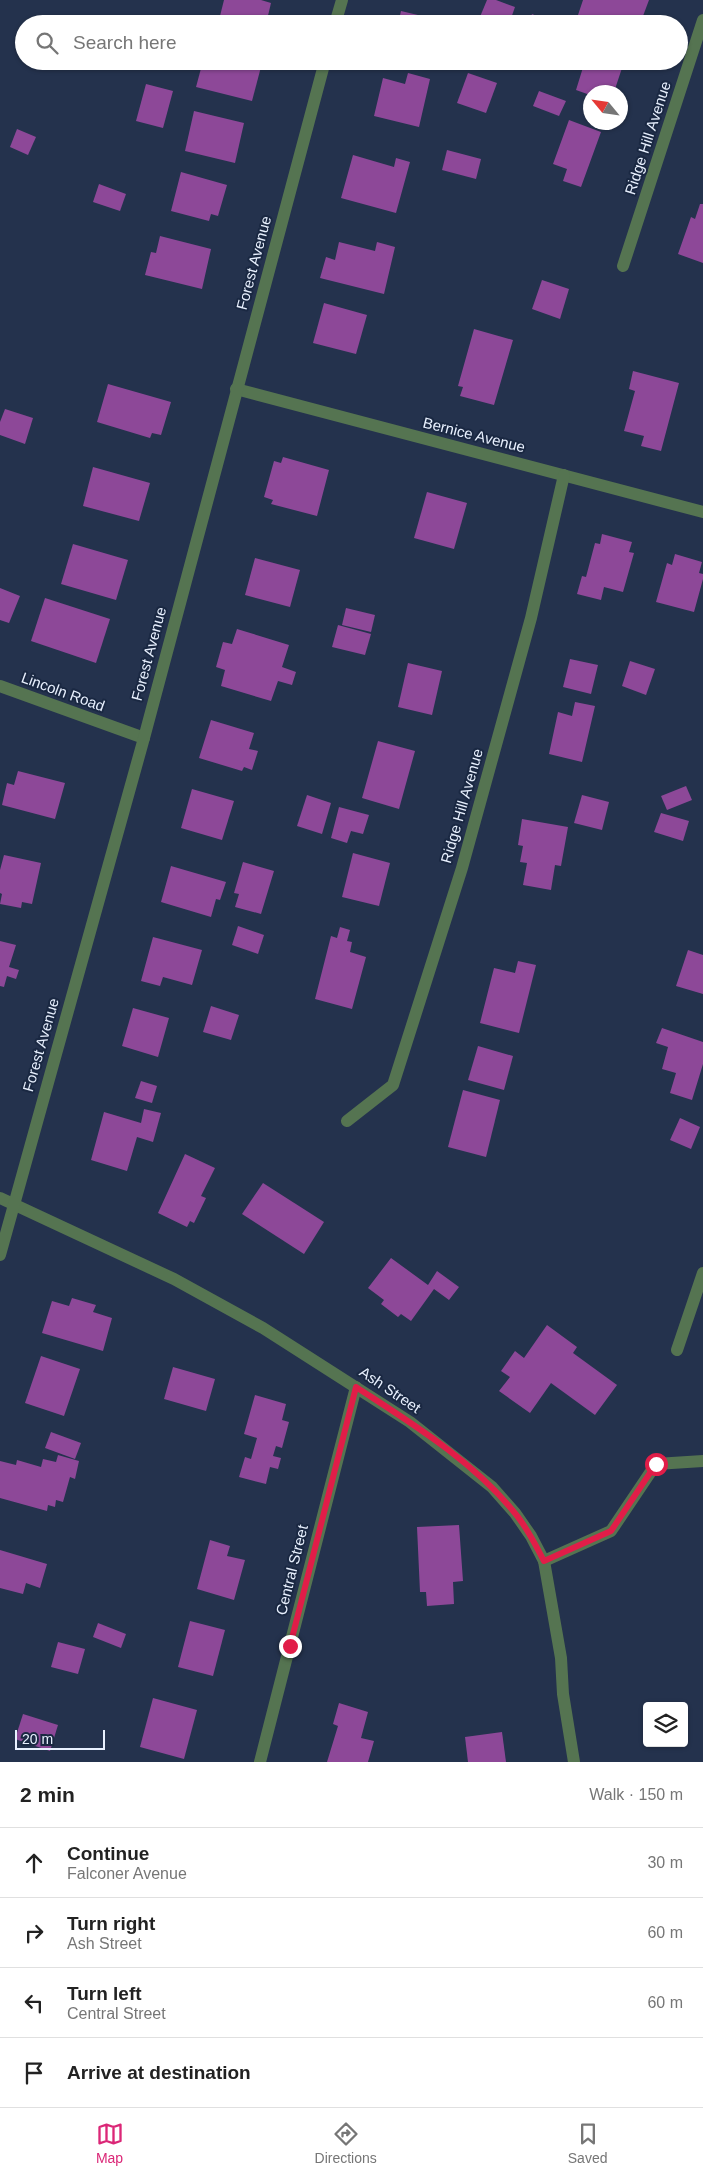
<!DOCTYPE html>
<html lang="en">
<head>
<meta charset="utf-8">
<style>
  :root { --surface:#fff; --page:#f6f6f6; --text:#222; --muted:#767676; --line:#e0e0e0; --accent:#db2777 }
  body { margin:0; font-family:Helvetica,sans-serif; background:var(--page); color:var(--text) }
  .controls { position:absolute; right:15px; bottom:15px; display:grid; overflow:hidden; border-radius:5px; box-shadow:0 1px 4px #0004 }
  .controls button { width:45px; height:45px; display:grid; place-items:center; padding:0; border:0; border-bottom:1px solid var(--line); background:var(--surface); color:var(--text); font:25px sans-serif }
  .compass { position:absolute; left:583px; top:85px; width:45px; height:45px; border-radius:50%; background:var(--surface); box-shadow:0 1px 4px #0004; rotate:299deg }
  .scale { position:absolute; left:15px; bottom:12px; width:90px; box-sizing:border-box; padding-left:5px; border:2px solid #e8f0fe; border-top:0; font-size:14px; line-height:18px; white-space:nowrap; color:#e8f0fe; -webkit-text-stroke:4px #1a2842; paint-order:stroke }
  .stop { position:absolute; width:15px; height:15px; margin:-11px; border:4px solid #e11d48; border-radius:50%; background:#fff }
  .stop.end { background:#e11d48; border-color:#fff; box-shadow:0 1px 5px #0008 }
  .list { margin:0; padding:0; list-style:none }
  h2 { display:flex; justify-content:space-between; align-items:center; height:65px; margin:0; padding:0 20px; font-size:21px }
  h2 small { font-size:16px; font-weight:400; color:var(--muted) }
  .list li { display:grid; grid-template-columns:32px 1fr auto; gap:15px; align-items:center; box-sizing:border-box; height:70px; padding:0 20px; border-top:1px solid var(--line) }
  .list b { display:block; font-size:19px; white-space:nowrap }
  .list p { margin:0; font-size:16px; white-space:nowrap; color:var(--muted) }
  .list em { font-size:16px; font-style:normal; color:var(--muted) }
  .icon { flex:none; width:28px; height:28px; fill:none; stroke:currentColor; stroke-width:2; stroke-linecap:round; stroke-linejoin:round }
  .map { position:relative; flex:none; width:703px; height:1762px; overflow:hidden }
  .search { position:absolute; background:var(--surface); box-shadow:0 1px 4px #0004; left:15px; right:15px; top:15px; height:55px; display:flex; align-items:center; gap:12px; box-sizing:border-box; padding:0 18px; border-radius:28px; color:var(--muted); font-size:19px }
  .sheet { height:345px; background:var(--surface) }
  nav { display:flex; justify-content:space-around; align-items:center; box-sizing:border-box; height:70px; border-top:1px solid var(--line); background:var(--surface); font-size:14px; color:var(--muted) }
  nav a { display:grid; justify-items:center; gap:2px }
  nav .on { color:var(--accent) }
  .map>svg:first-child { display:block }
  .building { fill:#8d4898 }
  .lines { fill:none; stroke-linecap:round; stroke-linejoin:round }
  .minor { stroke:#557451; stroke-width:12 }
  .tertiary { stroke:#557451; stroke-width:12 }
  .route { stroke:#e11d48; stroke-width:6 }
  .labels { text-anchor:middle; stroke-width:4; stroke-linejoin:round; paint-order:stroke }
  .street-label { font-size:15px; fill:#e8f0fe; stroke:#1a2842 }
</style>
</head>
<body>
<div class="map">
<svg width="703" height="1762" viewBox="0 0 703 1762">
  <rect width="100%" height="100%" fill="#24324d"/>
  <g class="building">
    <polygon points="224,0 261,0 271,3 266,24 218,24"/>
    <polygon points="487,0 496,0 515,7 509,24 477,24"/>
    <polygon points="583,0 649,0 640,24 593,24 577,18"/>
    <polygon points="401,11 443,21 443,24 398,24"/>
    <polygon points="532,14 556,24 528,24"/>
    <polygon points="203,61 262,63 252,101 196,87"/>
    <polygon points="585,61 612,61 623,65 614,92 590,92 590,95 576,90"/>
    <polygon points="408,73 430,79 419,127 374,116 383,78 405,84"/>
    <polygon points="468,73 497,83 486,113 457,103"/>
    <polygon points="146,84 173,91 163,128 136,121"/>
    <polygon points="539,91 566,101 559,116 533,106"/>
    <polygon points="194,111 244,123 235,163 185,151"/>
    <polygon points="569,120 601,132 581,187 563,181 567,169 553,164"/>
    <polygon points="17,129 36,137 28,155 10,147"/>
    <polygon points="447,150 481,159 476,179 442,170"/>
    <polygon points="353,155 394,167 396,158 410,162 396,213 341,198"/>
    <polygon points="181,172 227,185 218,216 211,214 209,221 171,211"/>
    <polygon points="99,184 126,194 120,211 93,202"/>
    <polygon points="700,204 703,204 703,263 678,254 691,217 695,219"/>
    <polygon points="160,236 211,249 202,289 145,275 151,252 156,253"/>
    <polygon points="339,242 375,251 377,242 395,247 384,294 320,278 326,257 335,260"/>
    <polygon points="542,280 569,289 560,319 532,309"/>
    <polygon points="324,303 367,315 356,354 313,343"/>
    <polygon points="474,329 513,340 494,405 460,396 463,387 458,386"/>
    <polygon points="633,371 679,383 661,451 641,446 644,436 624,431 635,391 629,389"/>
    <polygon points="108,384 171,402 161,435 152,433 150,438 97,422"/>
    <polygon points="5,409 33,418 25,444 0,435 0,422"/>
    <polygon points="283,457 329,470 317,516 271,504 273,500 264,497 274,461 281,463"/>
    <polygon points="93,467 150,483 139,521 83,506"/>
    <polygon points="427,492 467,503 454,549 414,538"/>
    <polygon points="602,534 632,542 629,552 634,553 623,592 604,587 601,600 577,594 582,576 586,577 595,543 600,544"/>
    <polygon points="73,544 128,560 116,600 61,584"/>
    <polygon points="675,554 702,562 699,573 703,574 703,579 694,612 656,602 667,563 672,565"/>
    <polygon points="255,558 300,570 290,607 245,595"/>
    <polygon points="0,588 20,596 9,623 0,620"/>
    <polygon points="45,598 110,619 96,663 31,641"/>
    <polygon points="346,608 375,615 371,632 342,625"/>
    <polygon points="338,625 371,634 365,655 332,647"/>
    <polygon points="237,629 289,645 282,667 296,672 292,685 278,681 271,701 221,686 225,670 216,667 223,642 232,644"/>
    <polygon points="570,659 598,665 591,694 563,687"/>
    <polygon points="630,661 655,669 646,695 622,686"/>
    <polygon points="408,663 442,671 432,715 398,707"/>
    <polygon points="575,702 595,706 582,762 549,754 558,712 572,716"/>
    <polygon points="211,720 254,733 249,749 258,751 252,770 244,767 242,771 199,758"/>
    <polygon points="378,741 415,751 399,809 362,798"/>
    <polygon points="18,771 65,783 55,819 2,805 7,783 14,785"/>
    <polygon points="686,786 692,800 667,810 661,796"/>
    <polygon points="192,789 234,801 222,840 181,828"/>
    <polygon points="307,795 331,803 322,834 297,826"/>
    <polygon points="582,795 609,802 602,830 574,823"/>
    <polygon points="339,807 369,815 363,834 351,831 347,843 331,838"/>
    <polygon points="661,813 689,821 683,841 654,832"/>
    <polygon points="522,819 568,827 561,866 555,865 551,890 523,885 527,863 520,862 523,846 518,845"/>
    <polygon points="353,853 390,863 379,906 342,897"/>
    <polygon points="4,855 41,863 32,904 22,902 21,908 0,904 2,894 0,893 0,870"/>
    <polygon points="243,862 274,871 261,914 235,907 239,894 234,893"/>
    <polygon points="171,866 226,882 220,900 216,899 211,917 161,902"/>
    <polygon points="238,926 264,935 258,954 232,945"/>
    <polygon points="340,927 350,930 347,941 352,942 350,952 366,957 352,1009 315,999 331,936 337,938"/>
    <polygon points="153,937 202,950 192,985 163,977 160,986 141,981"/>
    <polygon points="0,941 16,945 9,967 19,970 16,979 7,976 4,987 0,986"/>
    <polygon points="688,950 703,955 703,994 676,986"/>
    <polygon points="518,961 536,965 519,1033 480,1023 494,968 515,973"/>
    <polygon points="211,1006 239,1015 231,1040 203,1032"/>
    <polygon points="133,1008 169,1018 158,1057 122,1046"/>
    <polygon points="662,1028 703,1042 703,1064 692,1100 670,1093 676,1073 662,1069 668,1047 656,1043"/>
    <polygon points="478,1046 513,1056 504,1090 468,1080"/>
    <polygon points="141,1081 157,1086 152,1103 135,1098"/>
    <polygon points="463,1090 500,1100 486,1157 448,1147"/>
    <polygon points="144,1109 161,1113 153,1142 137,1137 127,1171 91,1160 104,1112 141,1123"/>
    <polygon points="680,1118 700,1127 691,1149 670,1140"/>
    <polygon points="185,1154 215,1168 201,1196 206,1198 194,1223 190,1221 187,1227 158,1213"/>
    <polygon points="263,1183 324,1222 304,1254 242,1214"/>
    <polygon points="391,1258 428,1285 437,1271 459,1287 449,1300 434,1289 411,1321 401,1314 398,1317 381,1304 384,1300 368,1288"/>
    <polygon points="72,1298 96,1305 93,1312 112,1318 103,1351 42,1333 52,1301 69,1306"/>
    <polygon points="547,1325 577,1347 573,1353 617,1385 595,1415 551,1383 530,1413 499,1391 510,1377 501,1371 515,1351 524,1358"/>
    <polygon points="41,1356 80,1369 64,1416 25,1403"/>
    <polygon points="173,1367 215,1379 206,1411 164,1399"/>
    <polygon points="255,1395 286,1404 282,1420 289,1422 282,1448 276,1446 273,1456 281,1458 278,1469 270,1467 266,1484 239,1477 245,1457 251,1459 257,1438 244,1434"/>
    <polygon points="51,1432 81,1443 75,1459 45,1448"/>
    <polygon points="58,1455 79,1461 75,1479 70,1477 63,1502 56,1500 55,1507 48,1505 47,1511 0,1498 0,1461 16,1465 17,1460 41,1467 43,1459 56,1462"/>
    <polygon points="459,1525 463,1581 453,1582 454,1604 427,1606 426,1592 420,1592 417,1527"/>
    <polygon points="210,1540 230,1546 227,1556 245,1560 234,1600 197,1589"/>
    <polygon points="0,1550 47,1564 40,1588 26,1583 23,1594 0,1588"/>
    <polygon points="190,1621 225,1630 213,1676 178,1667"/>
    <polygon points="98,1623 126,1634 121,1648 93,1637"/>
    <polygon points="58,1642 85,1649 78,1674 51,1667"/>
    <polygon points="153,1698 197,1710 184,1759 140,1747"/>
    <polygon points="339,1703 368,1712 361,1738 374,1741 368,1762 327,1762 338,1726 333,1724"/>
    <polygon points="23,1714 58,1725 50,1751 15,1739"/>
    <polygon points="502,1732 506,1762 468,1762 465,1737"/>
  </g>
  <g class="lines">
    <g class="minor">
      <polyline points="623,266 703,20"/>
      <polyline points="236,389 703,512"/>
      <polyline points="0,686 144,738"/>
      <polyline points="347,1121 393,1085 462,868 531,618 564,475"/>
      <polyline points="677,1350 703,1273"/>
      <polyline points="544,1561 611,1531 656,1464 703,1461"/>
      <polyline points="260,1762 356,1387"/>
    </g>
    <g class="tertiary">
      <polyline points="335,24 342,0"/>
      <polyline points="0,1198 174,1279 263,1328 410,1422 492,1487 515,1513 531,1536 544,1561 561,1658 563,1694 574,1762"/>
      <polyline points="0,1255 144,738 325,61"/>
    </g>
  </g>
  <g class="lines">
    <path class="route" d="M290,1646L356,1387C411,1423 472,1460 514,1512C527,1527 535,1544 544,1561L611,1531L656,1464"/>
  </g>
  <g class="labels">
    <g class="street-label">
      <text transform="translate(648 138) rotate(-72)" y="5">Ridge Hill Avenue</text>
      <text transform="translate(254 263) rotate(-75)" y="5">Forest Avenue</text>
      <text transform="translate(474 435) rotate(14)" y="5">Bernice Avenue</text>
      <text transform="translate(149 654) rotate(-75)" y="5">Forest Avenue</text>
      <text transform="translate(63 692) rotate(20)" y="5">Lincoln Road</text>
      <text transform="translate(462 806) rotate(-74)" y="5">Ridge Hill Avenue</text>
      <text transform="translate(41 1045) rotate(-74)" y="5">Forest Avenue</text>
      <text transform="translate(390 1390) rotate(34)" y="5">Ash Street</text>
      <text transform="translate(292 1570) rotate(-76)" y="5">Central Street</text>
    </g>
  </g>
</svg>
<div class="controls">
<button><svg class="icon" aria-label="layers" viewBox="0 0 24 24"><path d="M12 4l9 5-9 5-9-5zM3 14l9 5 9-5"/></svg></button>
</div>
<svg class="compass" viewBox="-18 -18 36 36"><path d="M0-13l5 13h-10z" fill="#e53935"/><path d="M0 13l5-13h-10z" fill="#767676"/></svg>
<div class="scale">20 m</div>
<div class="stop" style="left:656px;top:1464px"></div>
<div class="stop end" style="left:290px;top:1646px"></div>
<div class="search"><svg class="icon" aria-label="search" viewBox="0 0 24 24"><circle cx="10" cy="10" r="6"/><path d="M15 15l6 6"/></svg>Search here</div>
</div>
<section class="sheet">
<h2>2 min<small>Walk · 150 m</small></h2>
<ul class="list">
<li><svg class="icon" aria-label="ahead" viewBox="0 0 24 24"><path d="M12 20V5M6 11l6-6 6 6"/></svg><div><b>Continue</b><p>Falconer Avenue</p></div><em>30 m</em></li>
<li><svg class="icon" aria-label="right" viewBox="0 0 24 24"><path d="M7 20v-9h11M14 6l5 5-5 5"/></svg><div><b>Turn right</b><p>Ash Street</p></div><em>60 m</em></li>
<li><svg class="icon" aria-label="left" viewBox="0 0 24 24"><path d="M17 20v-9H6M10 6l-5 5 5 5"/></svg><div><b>Turn left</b><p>Central Street</p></div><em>60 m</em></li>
<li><svg class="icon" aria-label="arrive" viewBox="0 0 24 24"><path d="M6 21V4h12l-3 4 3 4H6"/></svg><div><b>Arrive at destination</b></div></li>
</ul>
</section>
<nav>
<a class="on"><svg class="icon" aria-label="map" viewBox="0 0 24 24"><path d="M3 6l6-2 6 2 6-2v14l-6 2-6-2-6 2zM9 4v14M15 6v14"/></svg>Map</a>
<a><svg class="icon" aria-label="directions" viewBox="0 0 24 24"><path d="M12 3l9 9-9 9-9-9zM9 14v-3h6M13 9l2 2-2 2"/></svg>Directions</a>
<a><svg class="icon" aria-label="saved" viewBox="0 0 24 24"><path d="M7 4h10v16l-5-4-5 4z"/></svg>Saved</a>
</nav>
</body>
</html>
